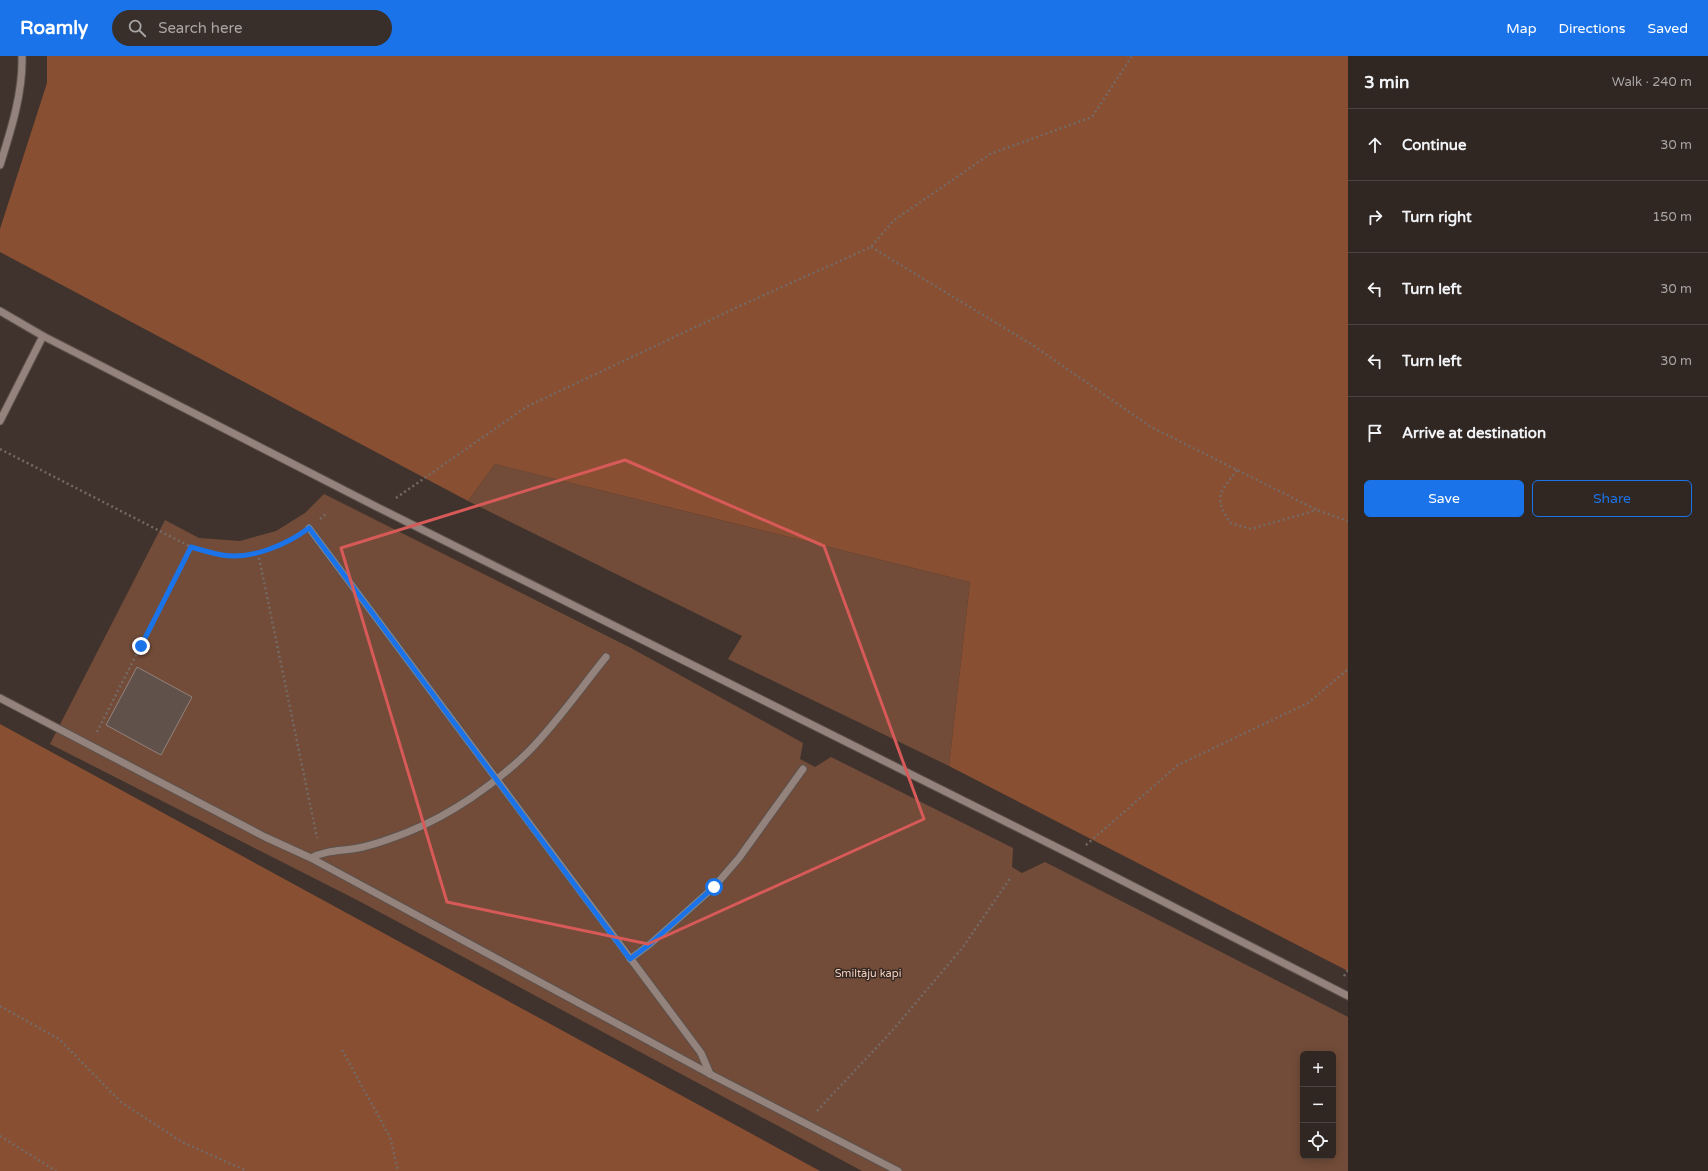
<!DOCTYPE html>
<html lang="en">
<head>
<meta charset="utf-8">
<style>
  :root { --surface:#302622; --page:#382e2a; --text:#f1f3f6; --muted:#a8a5a5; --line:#4b4340; --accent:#1a73e8 }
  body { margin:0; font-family:"Varela Round",sans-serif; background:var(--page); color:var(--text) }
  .controls { position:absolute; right:12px; bottom:12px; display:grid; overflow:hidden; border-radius:6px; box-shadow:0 2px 10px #0003 }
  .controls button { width:36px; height:36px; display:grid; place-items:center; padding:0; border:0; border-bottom:1px solid var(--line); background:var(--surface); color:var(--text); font:20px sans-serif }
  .stop { position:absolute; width:12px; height:12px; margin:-9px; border:3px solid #1a73e8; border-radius:50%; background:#fff }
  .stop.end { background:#1a73e8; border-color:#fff; box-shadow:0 1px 4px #0008 }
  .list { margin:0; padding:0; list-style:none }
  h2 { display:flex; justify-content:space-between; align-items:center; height:52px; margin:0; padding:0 16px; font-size:17px }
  h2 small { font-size:13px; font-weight:400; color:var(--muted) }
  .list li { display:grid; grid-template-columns:26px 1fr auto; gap:12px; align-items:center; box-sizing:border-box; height:72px; padding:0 16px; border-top:1px solid var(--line) }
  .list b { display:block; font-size:15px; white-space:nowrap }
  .list em { font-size:13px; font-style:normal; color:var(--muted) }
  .actions { display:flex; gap:8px; padding:12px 16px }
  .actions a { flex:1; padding:9px 0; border:1px solid var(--accent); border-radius:6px; text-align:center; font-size:14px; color:var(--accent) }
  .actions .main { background:var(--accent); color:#fff }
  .icon { flex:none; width:22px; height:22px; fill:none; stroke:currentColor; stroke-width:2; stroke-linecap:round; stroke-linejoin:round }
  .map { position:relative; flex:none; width:1348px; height:1115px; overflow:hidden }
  header { display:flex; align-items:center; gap:24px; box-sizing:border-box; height:56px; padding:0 20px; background:var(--accent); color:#fff }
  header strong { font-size:19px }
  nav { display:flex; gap:22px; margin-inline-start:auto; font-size:14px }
  .search { width:280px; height:36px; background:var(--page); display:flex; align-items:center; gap:10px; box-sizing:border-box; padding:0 14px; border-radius:22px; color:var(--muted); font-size:15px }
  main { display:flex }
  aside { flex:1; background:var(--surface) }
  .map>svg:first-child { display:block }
  .green { fill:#724c39; fill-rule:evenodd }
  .forest { fill:#884f32 }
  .building { fill:#60514b; stroke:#92827b }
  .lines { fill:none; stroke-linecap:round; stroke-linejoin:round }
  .minor-casing { stroke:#5c514c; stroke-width:9 }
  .path { stroke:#756964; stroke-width:2.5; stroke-dasharray:2 3; stroke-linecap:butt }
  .minor { stroke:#93837c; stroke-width:7 }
  .route { stroke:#1a73e8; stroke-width:5 }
  .marked { fill:none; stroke:#d75a59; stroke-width:3; stroke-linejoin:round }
  .labels { text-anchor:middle; stroke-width:3; stroke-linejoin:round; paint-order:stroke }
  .park-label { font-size:11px; fill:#f3cfbe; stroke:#362923 }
</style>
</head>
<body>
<header>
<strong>Roamly</strong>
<div class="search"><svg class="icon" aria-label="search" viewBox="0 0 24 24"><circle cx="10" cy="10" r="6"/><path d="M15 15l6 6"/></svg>Search here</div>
<nav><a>Map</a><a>Directions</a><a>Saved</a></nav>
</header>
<main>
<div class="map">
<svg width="1348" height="1115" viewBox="0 0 1348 1115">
  <rect width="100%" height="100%" fill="#40332d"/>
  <g class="green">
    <polygon points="495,408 970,526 949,710 728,603 742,580 468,445"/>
    <path d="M324,438L631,592L803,687L800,703L815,711L831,701L1013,792L1012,811L1022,817L1045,806L1348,961V1115H862L357,844L50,688L165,464L199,482L240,485L276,475L305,457ZM1303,998H1333V1100H1303Z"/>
  </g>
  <g class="forest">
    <polygon points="47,0 1348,0 1348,915 949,710 970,526 495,408 468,445 0,196 0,173 47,27"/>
    <polygon points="0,668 820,1115 0,1115"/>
  </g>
  <polygon class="building" points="137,611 192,641 161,699 106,669"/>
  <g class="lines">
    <g class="minor-casing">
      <g id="minor">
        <path d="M0,109C11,74 23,37 22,0"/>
        <polyline points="0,255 43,280 381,453 1074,800 1348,940"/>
        <polyline points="0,365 43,280"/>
        <polyline points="309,472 701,997 710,1018"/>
        <path d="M0,642L265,781L311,802C326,794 342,795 358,792C375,789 392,782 408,776C450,759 494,729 527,697C556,668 580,633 606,601"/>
        <polyline points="311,802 710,1018 898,1115"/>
        <polyline points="630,903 650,888 714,831 739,802 803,713"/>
      </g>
    </g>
    <g class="path">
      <polyline points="871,191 1031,288 1151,371 1317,454 1348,465"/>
      <path d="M0,393L191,491C201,494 211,497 221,499C246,504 274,493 296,482"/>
      <path d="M1237,414C1220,437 1213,440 1230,467L1251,473L1317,454"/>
      <polyline points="396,442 526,351 742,249 871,191 893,165 990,98 1092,61 1132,0"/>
      <polyline points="320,463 327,457"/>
      <polyline points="258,497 317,782"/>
      <polyline points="97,676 191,491"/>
      <polyline points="1086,789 1178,709 1308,647 1348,613"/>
      <polyline points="1344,920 1348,914"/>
      <polyline points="0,950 59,983 121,1046 182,1086 247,1115"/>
      <polyline points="342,994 390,1081 398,1115"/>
      <polyline points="817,1055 892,975 963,891 1011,821"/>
      <polyline points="0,1080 56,1115"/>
    </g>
    <use href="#minor" class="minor"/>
  </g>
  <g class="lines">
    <path class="route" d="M141,590L191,491C201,494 211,497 222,499C251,504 286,489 309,472L630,903L650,888L714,831"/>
  </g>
  <path class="marked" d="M625,404L824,490L924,763L648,888L447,846L341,492Z"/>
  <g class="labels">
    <g class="park-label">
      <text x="868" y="921">Smiltāju kapi</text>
    </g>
  </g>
</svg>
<div class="controls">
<button>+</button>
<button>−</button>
<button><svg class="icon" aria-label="locate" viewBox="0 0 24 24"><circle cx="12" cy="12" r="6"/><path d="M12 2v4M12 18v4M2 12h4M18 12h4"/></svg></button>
</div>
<div class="stop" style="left:714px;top:831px"></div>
<div class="stop end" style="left:141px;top:590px"></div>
</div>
<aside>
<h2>3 min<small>Walk · 240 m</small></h2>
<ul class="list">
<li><svg class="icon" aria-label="ahead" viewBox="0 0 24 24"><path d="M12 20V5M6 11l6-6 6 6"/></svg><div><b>Continue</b></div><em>30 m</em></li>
<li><svg class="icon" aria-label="right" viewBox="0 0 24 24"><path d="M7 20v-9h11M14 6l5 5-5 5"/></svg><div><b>Turn right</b></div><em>150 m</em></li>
<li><svg class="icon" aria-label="left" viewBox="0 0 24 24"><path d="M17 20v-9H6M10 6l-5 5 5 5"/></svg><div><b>Turn left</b></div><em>30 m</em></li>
<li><svg class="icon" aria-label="left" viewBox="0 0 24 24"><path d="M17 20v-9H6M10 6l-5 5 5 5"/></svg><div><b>Turn left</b></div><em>30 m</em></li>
<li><svg class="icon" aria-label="arrive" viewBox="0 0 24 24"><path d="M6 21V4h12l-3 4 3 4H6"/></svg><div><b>Arrive at destination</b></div></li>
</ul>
<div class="actions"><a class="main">Save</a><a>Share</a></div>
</aside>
</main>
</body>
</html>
